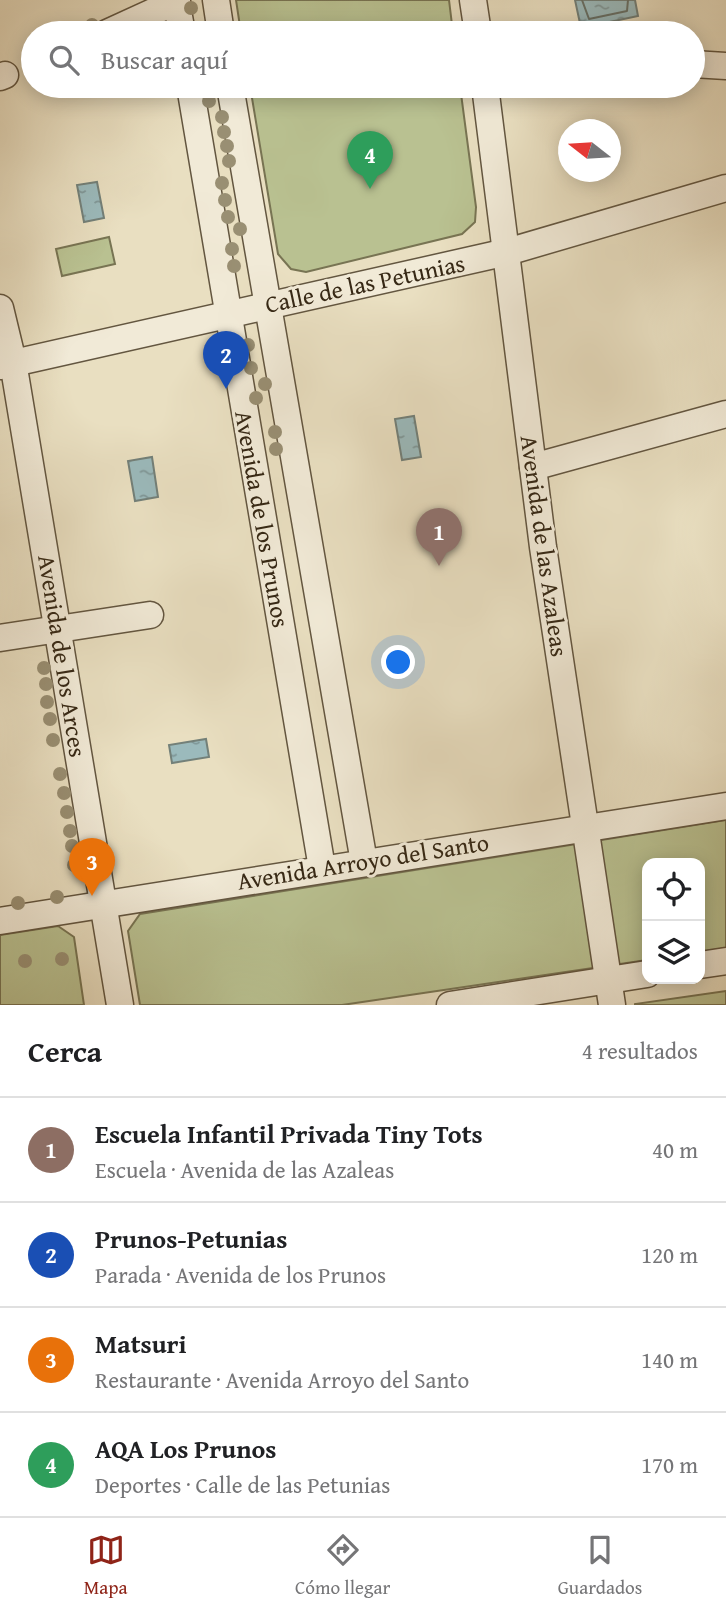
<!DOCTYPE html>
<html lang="es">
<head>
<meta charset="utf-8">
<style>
  :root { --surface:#fff; --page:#f2f2f2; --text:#202124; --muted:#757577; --line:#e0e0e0; --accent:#8f2418 }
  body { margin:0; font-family:"Gentium Book Plus",serif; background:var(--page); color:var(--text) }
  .controls { position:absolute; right:21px; bottom:21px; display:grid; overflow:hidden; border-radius:14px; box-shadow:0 4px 18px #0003 }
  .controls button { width:63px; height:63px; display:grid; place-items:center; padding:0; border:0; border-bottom:2px solid var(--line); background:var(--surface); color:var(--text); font:35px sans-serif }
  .compass { position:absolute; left:558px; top:119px; width:63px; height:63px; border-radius:50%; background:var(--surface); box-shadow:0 4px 18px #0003; rotate:287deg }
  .you { position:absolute; left:399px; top:663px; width:24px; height:24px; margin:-18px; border:5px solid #fff; border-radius:50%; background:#1a73e8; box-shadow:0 0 0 10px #1a73e833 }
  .badge { display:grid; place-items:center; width:46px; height:46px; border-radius:50%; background:var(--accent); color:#fff; font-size:23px; font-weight:700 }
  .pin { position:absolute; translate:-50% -58px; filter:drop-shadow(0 2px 4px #0008) }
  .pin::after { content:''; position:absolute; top:37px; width:24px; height:21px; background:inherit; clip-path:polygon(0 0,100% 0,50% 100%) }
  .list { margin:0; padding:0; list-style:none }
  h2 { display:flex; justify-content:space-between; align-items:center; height:91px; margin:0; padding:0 28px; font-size:30px }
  h2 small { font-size:23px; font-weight:400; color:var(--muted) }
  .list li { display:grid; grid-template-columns:46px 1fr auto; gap:21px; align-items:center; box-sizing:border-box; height:105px; padding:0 28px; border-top:2px solid var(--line) }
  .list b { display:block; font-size:26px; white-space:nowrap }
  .list p { margin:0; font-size:23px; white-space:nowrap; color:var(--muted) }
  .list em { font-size:23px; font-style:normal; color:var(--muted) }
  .icon { flex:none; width:38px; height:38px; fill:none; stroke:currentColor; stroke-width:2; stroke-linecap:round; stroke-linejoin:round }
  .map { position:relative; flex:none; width:726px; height:1005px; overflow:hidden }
  .search { position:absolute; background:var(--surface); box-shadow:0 4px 18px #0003; left:21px; right:21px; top:21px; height:77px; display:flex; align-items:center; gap:18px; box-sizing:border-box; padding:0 24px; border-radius:38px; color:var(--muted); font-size:26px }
  .sheet { height:511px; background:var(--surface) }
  nav { display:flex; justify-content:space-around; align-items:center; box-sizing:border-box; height:98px; border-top:2px solid var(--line); background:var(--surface); font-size:19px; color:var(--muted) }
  nav a { display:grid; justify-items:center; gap:4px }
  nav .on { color:var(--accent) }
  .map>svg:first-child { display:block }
  .green { fill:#b9c191; stroke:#787453; stroke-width:2 }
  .water { fill:url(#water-ripples); stroke:#738079; stroke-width:2 }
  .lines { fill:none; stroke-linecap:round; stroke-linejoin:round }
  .shore { stroke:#687168; stroke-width:2 }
  .minor-casing { stroke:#635640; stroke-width:29 }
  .minor { stroke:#f1ead7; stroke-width:26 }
  .tree { fill:#998f73 }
  .labels { text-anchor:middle; stroke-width:6; stroke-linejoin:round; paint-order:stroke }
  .street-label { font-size:24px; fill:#362815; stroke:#f1ead7 }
</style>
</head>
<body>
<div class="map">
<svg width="726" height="1005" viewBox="0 0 726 1005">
  <defs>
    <pattern id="water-ripples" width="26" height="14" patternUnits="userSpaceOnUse" patternTransform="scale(1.75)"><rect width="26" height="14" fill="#9bbabc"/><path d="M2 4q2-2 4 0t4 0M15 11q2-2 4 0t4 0" fill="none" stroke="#7f9798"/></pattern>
  </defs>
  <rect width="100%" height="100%" fill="#e9dfc1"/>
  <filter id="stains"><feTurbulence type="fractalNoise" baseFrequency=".00286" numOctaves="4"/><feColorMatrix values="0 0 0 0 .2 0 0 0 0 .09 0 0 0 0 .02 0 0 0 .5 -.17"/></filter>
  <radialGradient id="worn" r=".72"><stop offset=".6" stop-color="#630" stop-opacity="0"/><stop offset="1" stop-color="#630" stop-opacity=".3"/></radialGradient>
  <g class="green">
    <polygon points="236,0 449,0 453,33 241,33"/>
    <polygon points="250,86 460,86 476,207 475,222 462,234 306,272 291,269 278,254"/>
    <polygon points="109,237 115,264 62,276 56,249"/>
    <polygon points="726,820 726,948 700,952 700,863 647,863 647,960 342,1005 140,1005 128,931 140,914"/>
    <polygon points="58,926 74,937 84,1005 0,1005 0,935"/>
    <polygon points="726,991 726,1005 635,1005 635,1004"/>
  </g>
  <g class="water">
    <polygon points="575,0 635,0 638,16 581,28"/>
    <polygon points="97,182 104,218 84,222 77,185"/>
    <polygon points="414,416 421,457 402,460 395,419"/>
    <polygon points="152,457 158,497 135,501 128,461"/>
    <polygon points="206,739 209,757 172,763 169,745"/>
  </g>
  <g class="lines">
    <polyline class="shore" points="582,0 589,19 627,11 628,0"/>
    <g class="minor-casing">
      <g id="minor">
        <polyline points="176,0 182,33"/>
        <polyline points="216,0 221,33"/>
        <polyline points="473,0 478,33"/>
        <polyline points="107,33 177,1"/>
        <polyline points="693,64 726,66"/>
        <polyline points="0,77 5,75"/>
        <polyline points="190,86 322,868"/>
        <polyline points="230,86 364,862"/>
        <polyline points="485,86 543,547 612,1005"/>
        <polyline points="0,308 13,362 120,1005"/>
        <polyline points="0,366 507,252 726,188"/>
        <polyline points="533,467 726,414"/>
        <polyline points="0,638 150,615"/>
        <polyline points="0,921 726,806"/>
        <polyline points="700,965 726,961"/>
        <polyline points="450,1005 647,974"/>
      </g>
    </g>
    <use href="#minor" class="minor"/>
  </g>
  <g class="tree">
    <circle cx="191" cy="8" r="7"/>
    <circle cx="92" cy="25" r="7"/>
    <circle cx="209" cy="101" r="7"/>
    <circle cx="222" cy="117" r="7"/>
    <circle cx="224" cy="132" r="7"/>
    <circle cx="227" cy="146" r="7"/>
    <circle cx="229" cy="161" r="7"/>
    <circle cx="222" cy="183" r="7"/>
    <circle cx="225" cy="200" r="7"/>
    <circle cx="228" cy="217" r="7"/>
    <circle cx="240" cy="229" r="7"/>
    <circle cx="232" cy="249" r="7"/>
    <circle cx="234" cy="266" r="7"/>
    <circle cx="248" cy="345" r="7"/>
    <circle cx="251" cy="368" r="7"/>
    <circle cx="265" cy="384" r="7"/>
    <circle cx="256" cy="398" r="7"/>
    <circle cx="275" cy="432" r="7"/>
    <circle cx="276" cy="449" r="7"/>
    <circle cx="44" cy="668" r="7"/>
    <circle cx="46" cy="684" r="7"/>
    <circle cx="47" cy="702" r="7"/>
    <circle cx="50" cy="719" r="7"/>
    <circle cx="53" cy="740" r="7"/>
    <circle cx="60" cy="774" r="7"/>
    <circle cx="64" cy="793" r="7"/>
    <circle cx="67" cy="812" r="7"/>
    <circle cx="70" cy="831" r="7"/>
    <circle cx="72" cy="846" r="7"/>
    <circle cx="74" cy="865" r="7"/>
    <circle cx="57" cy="897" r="7"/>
    <circle cx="18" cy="903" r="7"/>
    <circle cx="62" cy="959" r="7"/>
    <circle cx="25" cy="961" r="7"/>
  </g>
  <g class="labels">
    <g class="street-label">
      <text transform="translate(365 284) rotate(-12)" y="8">Calle de las Petunias</text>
      <text transform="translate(262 519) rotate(80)" y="8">Avenida de los Prunos</text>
      <text transform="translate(544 546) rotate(82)" y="8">Avenida de las Azaleas</text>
      <text transform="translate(62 656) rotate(81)" y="8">Avenida de los Arces</text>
      <text transform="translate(363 862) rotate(-9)" y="8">Avenida Arroyo del Santo</text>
    </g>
  </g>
  <rect width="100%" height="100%" filter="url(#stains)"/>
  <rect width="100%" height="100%" fill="url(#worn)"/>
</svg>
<div class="controls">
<button><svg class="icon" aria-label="locate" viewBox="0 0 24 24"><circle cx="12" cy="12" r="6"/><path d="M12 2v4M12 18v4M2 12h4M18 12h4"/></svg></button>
<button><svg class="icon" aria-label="layers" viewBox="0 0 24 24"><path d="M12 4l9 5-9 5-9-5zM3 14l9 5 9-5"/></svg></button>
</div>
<svg class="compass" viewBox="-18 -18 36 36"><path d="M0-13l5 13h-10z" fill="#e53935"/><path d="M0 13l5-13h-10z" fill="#757577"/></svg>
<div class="you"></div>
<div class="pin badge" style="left:439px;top:566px;background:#8d6e63">1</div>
<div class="pin badge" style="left:226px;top:389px;background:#1a4fb4">2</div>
<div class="pin badge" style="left:92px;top:896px;background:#e8710a">3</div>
<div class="pin badge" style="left:370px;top:189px;background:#2e9e5b">4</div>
<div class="search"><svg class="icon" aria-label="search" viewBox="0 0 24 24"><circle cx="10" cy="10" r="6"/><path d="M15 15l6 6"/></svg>Buscar aquí</div>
</div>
<section class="sheet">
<h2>Cerca<small>4 resultados</small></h2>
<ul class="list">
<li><span class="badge" style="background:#8d6e63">1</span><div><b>Escuela Infantil Privada Tiny Tots</b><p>Escuela · Avenida de las Azaleas</p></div><em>40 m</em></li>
<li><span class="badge" style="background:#1a4fb4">2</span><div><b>Prunos-Petunias</b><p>Parada · Avenida de los Prunos</p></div><em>120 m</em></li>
<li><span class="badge" style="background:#e8710a">3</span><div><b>Matsuri</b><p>Restaurante · Avenida Arroyo del Santo</p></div><em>140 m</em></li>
<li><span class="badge" style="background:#2e9e5b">4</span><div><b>AQA Los Prunos</b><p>Deportes · Calle de las Petunias</p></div><em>170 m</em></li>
</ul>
</section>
<nav>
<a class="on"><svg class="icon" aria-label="map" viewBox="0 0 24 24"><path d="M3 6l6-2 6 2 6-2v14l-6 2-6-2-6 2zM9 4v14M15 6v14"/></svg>Mapa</a>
<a><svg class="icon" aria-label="directions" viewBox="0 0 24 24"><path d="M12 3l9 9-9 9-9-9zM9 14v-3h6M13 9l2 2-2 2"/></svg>Cómo llegar</a>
<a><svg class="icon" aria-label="saved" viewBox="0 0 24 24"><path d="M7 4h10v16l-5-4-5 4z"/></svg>Guardados</a>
</nav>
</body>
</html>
